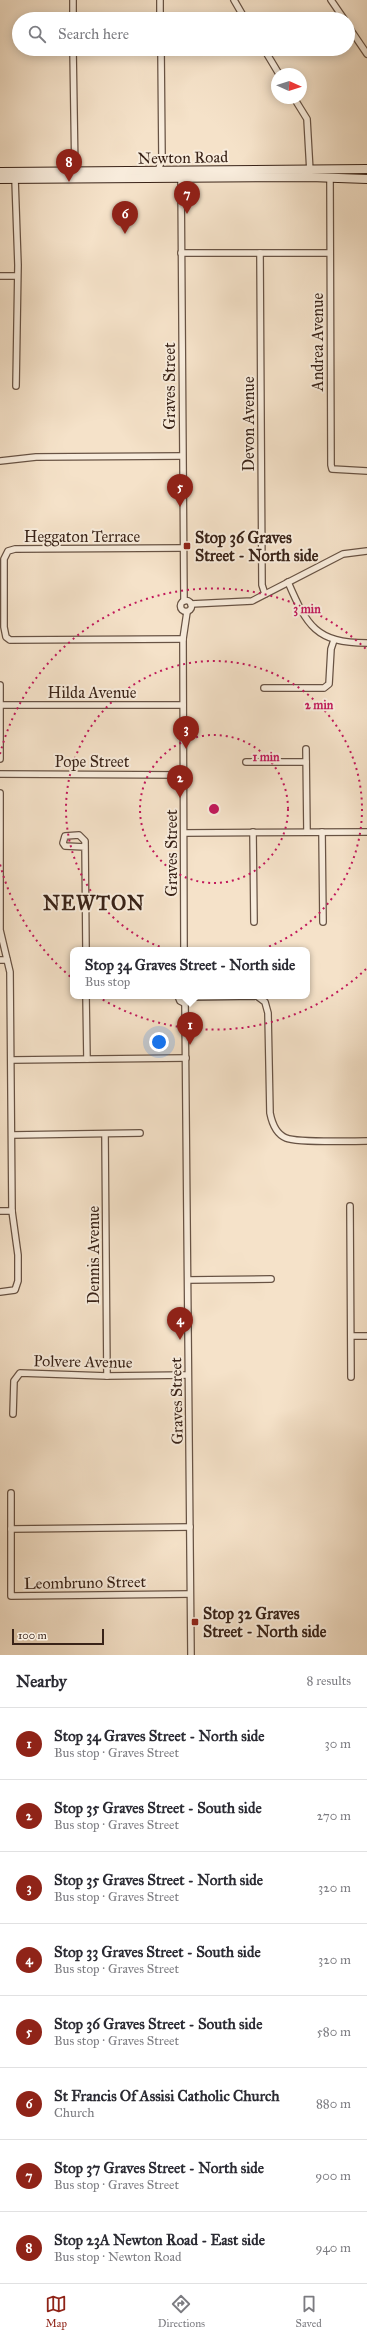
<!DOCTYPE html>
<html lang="en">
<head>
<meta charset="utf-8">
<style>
  :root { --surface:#fff; --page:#f2f2f3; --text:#2b2b33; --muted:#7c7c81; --line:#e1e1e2; --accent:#8f2418 }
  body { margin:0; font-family:"IM FELL Great Primer",serif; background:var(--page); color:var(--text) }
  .compass { position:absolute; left:271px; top:68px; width:36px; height:36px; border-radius:50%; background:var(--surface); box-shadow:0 2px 10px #0003; rotate:93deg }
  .scale { position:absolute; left:12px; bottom:10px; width:92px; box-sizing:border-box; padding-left:4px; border:2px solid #392318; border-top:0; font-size:11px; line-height:14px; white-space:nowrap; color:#392318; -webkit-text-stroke:3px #f8ecdc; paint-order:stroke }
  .you { position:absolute; left:159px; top:1042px; width:14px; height:14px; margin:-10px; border:3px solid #fff; border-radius:50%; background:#1a73e8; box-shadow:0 0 0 6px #1a73e833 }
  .badge { display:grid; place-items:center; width:26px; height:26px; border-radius:50%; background:var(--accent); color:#fff; font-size:13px; font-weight:700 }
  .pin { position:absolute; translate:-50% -33px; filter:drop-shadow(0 1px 2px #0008) }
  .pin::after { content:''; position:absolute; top:21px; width:14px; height:12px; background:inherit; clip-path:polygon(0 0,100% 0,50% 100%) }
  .popup { position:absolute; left:70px; top:947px; width:240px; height:52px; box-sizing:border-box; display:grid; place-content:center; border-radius:8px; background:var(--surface); filter:drop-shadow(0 1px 3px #0005); font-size:13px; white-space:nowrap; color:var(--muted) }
  .popup b { font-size:15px; color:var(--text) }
  .popup::after { content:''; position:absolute; left:50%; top:100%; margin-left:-8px; border:8px solid transparent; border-top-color:var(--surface) }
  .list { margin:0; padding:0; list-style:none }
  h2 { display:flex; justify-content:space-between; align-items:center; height:52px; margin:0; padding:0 16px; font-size:17px }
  h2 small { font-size:13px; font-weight:400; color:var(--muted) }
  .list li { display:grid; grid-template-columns:26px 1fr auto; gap:12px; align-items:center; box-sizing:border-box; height:72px; padding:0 16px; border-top:1px solid var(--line) }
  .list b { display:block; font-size:15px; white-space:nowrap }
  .list p { margin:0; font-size:13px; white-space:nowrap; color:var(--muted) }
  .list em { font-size:13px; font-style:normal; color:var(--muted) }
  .icon { flex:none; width:22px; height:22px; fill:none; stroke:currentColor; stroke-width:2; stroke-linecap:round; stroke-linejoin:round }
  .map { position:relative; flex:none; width:367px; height:1655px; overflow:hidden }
  .search { position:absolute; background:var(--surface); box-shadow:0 2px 10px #0003; left:12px; right:12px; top:12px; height:44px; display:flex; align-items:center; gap:10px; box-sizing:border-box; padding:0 14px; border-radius:22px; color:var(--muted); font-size:15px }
  .sheet { height:628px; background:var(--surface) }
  nav { display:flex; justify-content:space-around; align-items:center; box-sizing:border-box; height:56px; border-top:1px solid var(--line); background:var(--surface); font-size:11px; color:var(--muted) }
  nav a { display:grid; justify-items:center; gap:2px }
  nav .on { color:var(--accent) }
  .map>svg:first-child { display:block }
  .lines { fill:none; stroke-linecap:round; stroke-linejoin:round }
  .minor-casing { stroke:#685344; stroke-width:8 }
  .secondary-casing { stroke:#392318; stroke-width:10 }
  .minor { stroke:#f8ecdc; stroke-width:5.5 }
  .secondary { stroke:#f8ecdc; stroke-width:8 }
  .ring { fill:none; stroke:#c2185b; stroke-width:2; stroke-dasharray:2 4 }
  .poi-dot { fill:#8f2418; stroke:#f8ecdc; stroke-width:1.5 }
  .labels { text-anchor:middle; stroke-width:4; stroke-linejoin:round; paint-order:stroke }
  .street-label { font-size:16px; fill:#392318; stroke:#f8ecdc }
  .poi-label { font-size:16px; font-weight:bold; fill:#392318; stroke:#f8ecdc; text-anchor:start }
  .district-label { font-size:20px; font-weight:bold; letter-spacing:1px; fill:#392318; stroke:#f8ecdc }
  .centre { fill:#c2185b; stroke:#f8ecdc; stroke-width:2 }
  .ring-label { font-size:12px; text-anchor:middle; font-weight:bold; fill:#c2185b; stroke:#f8ecdc; stroke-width:4; stroke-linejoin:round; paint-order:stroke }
</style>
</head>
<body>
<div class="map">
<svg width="367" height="1655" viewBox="0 0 367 1655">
  <rect width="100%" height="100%" fill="#f5e2c9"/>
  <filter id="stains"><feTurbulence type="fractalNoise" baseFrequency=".005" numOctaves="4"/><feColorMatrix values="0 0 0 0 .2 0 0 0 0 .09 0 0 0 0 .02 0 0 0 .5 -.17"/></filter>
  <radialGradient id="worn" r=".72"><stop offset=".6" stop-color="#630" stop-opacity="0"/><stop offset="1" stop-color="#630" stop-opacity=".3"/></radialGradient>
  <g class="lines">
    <g class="minor-casing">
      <g id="minor">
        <polyline points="73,0 73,19"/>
        <polyline points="160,0 160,19"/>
        <polyline points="234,0 245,19"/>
        <polyline points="331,0 344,19"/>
        <polyline points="348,26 367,54"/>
        <polyline points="73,49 75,175"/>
        <polyline points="264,49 279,74"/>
        <polyline points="294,98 307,119 310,172"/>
        <polyline points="158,171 162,159 161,49"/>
        <polyline points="181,175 184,601"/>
        <polyline points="330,178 331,465 332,469 367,471"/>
        <polyline points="15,179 18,265 16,386"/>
        <polyline points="181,253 329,253"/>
        <polyline points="260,253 262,585 265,594"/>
        <polyline points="0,276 17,276"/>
        <polyline points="0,461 36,457 182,456"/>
        <polyline points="182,548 15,549 8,551 4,559 4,627 6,637 10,640 183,639"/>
        <path d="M288,582C307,626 316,643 367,643"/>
        <circle cx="186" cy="606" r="5.5"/>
        <polyline points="191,604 252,601 343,554 367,551"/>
        <polyline points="0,685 0,759"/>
        <polyline points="264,688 324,688 329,684 331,649 334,640"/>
        <polyline points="0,705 183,705"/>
        <polyline points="306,749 307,832"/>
        <polyline points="246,762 306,762"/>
        <polyline points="0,774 183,775"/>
        <polyline points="0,793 0,930 10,972 12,1211 18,1255 18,1281 15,1290 0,1292"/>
        <polyline points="253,832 254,922"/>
        <polyline points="322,832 323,922"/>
        <polyline points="184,833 367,832"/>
        <polyline points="85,847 65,846 63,843 65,836 79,835 85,841 86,950"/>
        <polyline points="184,950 183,639 187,612"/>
        <polyline points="0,960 7,960"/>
        <polyline points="86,996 87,1059"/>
        <polyline points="178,996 180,1001 184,1003 190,1001 191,996"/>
        <path d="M191,997L257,996L265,1002L268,1013L270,1113C272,1123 276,1134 286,1138C297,1143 351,1141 367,1141"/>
        <polyline points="185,1003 191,1655"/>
        <polyline points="12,1060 186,1058"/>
        <polyline points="105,1134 107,1376"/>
        <polyline points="12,1135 140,1133"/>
        <polyline points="350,1206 351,1377"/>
        <polyline points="0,1211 12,1211"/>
        <polyline points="188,1280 271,1279"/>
        <polyline points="352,1336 367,1336"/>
        <polyline points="13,1414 14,1381 20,1373 107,1376 188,1375"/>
        <polyline points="11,1493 11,1596 190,1594"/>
        <polyline points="11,1529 190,1527"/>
      </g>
    </g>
    <g class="secondary-casing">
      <g id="secondary">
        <polyline points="0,172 367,169"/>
        <polyline points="0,179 310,177 367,179"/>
      </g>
    </g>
    <use href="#minor" class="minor"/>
    <use href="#secondary" class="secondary"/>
  </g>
  <g class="ring">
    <circle cx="214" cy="809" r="74"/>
    <circle cx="214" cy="809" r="148"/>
    <path d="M366 969A221 221 0 0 1 0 864M0 754A221 221 0 0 1 366 649"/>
  </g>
  <g class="poi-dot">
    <rect x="183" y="542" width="8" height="8" rx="2"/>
    <rect x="191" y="1618" width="8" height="8" rx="2"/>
  </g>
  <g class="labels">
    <g class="street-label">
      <text transform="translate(183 157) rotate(-1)" y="6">Newton Road</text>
      <text transform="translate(317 342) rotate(-90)" y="6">Andrea Avenue</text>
      <text transform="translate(169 386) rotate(-90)" y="6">Graves Street</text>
      <text transform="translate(248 424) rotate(-90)" y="6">Devon Avenue</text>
      <text x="82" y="542">Heggaton Terrace</text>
      <text x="92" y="698">Hilda Avenue</text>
      <text x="92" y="767">Pope Street</text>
      <text transform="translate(171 853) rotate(-90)" y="6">Graves Street</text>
      <text transform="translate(93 1255) rotate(-90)" y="6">Dennis Avenue</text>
      <text transform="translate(83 1361) rotate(1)" y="6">Polvere Avenue</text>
      <text transform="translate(176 1401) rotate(-91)" y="6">Graves Street</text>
      <text transform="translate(85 1582) rotate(-1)" y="6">Leombruno Street</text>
    </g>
    <g class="poi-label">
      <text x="195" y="543">Stop 36 Graves<tspan x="195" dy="18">Street - North side</tspan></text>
      <text x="203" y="1619">Stop 32 Graves<tspan x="203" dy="18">Street - North side</tspan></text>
    </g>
    <g class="district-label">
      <text x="94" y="910">NEWTON</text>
    </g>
  </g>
  <circle cx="214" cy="809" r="6" class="centre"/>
  <g class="ring-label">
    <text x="307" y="613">3 min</text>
    <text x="319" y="709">2 min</text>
    <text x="266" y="761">1 min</text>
  </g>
  <rect width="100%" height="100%" filter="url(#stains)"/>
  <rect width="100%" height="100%" fill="url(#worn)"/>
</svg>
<svg class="compass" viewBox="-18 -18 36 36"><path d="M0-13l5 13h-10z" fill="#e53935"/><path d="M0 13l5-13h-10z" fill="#7c7c81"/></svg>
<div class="scale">100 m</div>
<div class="you"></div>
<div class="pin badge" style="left:190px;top:1045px">1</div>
<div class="popup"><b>Stop 34 Graves Street - North side</b>Bus stop</div>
<div class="pin badge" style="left:180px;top:798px">2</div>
<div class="pin badge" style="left:186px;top:749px">3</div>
<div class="pin badge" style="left:180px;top:1340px">4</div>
<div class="pin badge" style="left:180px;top:507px">5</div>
<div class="pin badge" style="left:125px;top:234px">6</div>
<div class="pin badge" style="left:187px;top:214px">7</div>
<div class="pin badge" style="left:69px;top:182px">8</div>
<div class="search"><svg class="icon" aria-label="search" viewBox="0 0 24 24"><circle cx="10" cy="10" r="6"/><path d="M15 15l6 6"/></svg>Search here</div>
</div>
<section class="sheet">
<h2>Nearby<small>8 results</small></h2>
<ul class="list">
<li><span class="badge">1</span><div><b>Stop 34 Graves Street - North side</b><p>Bus stop · Graves Street</p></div><em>30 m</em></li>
<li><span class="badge">2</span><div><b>Stop 35 Graves Street - South side</b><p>Bus stop · Graves Street</p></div><em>270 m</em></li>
<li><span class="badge">3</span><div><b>Stop 35 Graves Street - North side</b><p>Bus stop · Graves Street</p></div><em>320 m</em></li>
<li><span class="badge">4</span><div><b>Stop 33 Graves Street - South side</b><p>Bus stop · Graves Street</p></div><em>320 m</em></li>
<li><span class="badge">5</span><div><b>Stop 36 Graves Street - South side</b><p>Bus stop · Graves Street</p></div><em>580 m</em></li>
<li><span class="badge">6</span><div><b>St Francis Of Assisi Catholic Church</b><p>Church</p></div><em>880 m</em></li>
<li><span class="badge">7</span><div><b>Stop 37 Graves Street - North side</b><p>Bus stop · Graves Street</p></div><em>900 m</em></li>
<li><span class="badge">8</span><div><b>Stop 23A Newton Road - East side</b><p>Bus stop · Newton Road</p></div><em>940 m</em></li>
</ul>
</section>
<nav>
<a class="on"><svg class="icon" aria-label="map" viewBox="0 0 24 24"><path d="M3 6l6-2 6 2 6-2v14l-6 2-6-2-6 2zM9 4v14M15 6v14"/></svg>Map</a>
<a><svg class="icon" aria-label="directions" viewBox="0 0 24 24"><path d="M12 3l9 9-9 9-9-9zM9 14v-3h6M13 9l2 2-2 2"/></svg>Directions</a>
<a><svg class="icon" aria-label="saved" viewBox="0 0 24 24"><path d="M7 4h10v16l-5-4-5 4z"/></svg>Saved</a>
</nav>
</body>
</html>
